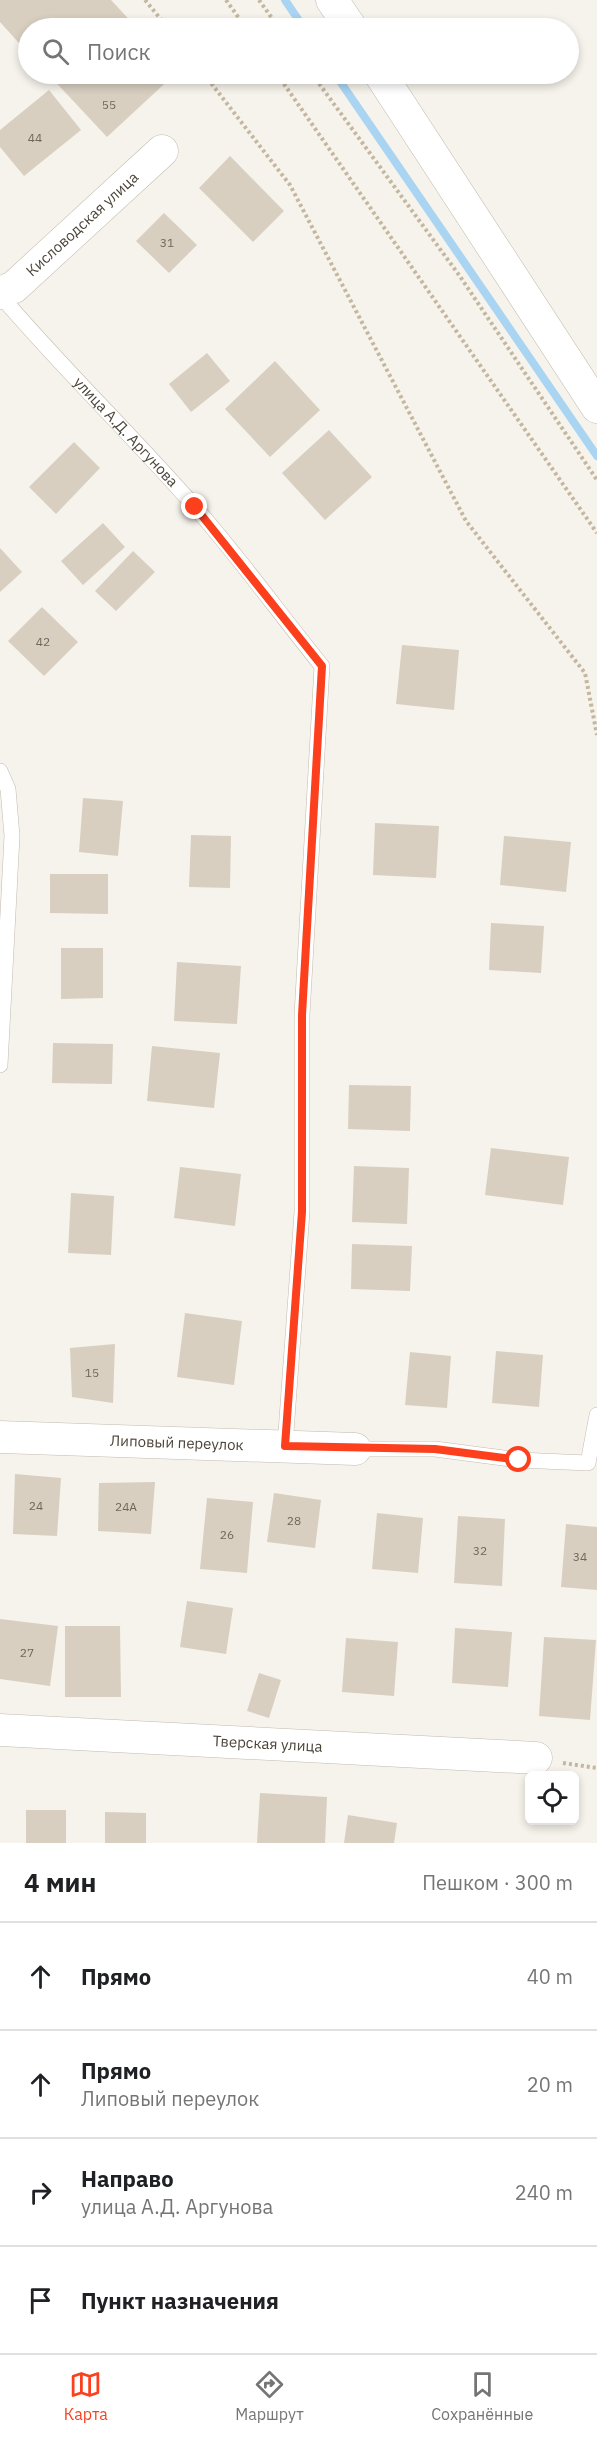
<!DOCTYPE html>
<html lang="ru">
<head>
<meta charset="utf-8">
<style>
  :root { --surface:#fff; --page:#f6f6f6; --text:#202124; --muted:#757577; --line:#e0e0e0; --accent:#fc3f1d }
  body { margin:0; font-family:"IBM Plex Sans",sans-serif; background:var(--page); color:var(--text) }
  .controls { position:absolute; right:18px; bottom:18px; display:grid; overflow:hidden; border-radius:9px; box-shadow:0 3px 9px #0003 }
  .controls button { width:54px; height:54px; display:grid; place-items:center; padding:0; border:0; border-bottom:2px solid var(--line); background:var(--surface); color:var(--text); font:30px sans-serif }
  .stop { position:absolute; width:18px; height:18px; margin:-14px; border:4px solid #fc3f1d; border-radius:50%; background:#fff }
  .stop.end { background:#fc3f1d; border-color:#fff; box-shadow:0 2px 6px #0008 }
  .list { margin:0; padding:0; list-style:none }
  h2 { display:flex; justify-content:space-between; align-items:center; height:78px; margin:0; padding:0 24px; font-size:26px }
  h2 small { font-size:20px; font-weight:400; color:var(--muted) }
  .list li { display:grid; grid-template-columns:39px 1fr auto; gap:18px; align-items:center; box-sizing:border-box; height:108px; padding:0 24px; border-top:2px solid var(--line) }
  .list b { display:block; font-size:22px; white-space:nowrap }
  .list p { margin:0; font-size:20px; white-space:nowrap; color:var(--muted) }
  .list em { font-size:20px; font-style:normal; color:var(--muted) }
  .icon { flex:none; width:33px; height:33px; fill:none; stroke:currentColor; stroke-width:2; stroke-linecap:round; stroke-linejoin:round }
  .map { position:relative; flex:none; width:597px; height:1843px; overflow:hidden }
  .search { position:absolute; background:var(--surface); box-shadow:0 3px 9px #0003; left:18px; right:18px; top:18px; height:66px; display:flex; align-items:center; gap:15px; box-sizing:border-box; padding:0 21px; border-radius:33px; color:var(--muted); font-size:22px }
  .sheet { height:510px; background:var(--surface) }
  nav { display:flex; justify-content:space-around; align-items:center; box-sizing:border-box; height:84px; border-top:2px solid var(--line); background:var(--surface); font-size:16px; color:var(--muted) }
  nav a { display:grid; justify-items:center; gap:3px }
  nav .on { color:var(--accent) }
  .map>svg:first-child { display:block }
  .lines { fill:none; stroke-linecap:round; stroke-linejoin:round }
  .stream { stroke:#a9d4f2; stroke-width:8 }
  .building { fill:#d8cfc1 }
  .service-casing { stroke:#c2bbae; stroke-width:16 }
  .minor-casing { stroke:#c2bbae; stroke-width:33 }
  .path { stroke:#c4b79f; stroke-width:4; stroke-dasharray:3 3; stroke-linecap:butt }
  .service { stroke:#fff; stroke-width:15 }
  .minor { stroke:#fff; stroke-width:32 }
  .route { stroke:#fc3f1d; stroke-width:8 }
  .labels { text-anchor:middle; stroke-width:4.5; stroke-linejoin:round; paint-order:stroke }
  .number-label { font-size:12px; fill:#6e675b }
  .street-label { font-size:15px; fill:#4b4439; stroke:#fff }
</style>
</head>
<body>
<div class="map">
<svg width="597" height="1843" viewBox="0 0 597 1843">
  <rect width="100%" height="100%" fill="#f6f3ec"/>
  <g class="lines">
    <g class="stream">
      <polyline points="285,0 304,28"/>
      <polyline points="335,74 597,456"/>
    </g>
  </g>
  <g class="building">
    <polygon points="0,0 111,0 137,28 28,28 28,53 0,22"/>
    <polygon points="48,74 175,74 107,137"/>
    <polygon points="49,90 81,130 24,176 0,147 0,130"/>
    <polygon points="230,156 284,211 253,242 199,188"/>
    <polygon points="164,213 197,245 169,273 136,241"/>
    <polygon points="207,353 230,381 191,412 169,384"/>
    <polygon points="275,361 320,410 270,457 225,409"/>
    <polygon points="329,430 372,477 325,520 282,473"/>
    <polygon points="74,442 100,468 56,514 29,487"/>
    <polygon points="103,523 125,547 83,585 61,561"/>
    <polygon points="0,548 22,572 0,592"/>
    <polygon points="133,551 155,572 116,611 95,591"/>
    <polygon points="42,607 78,642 44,676 8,641"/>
    <polygon points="402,645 459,650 454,710 396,704"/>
    <polygon points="83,798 123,801 118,856 79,852"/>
    <polygon points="375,823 439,826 436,878 373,875"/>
    <polygon points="191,835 231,836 230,888 189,887"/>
    <polygon points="504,836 571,842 566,892 500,885"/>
    <polygon points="50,874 108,874 108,914 50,913"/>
    <polygon points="491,923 544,926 541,973 489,970"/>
    <polygon points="61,948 103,948 103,998 61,999"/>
    <polygon points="177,962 241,966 237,1024 174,1021"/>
    <polygon points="53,1043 113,1044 112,1084 52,1083"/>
    <polygon points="152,1046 220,1053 214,1108 147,1101"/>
    <polygon points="349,1085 411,1086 410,1131 348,1129"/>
    <polygon points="491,1148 569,1157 563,1205 485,1195"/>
    <polygon points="354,1166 409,1168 407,1224 352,1222"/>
    <polygon points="180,1167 241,1174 235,1226 174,1218"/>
    <polygon points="71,1193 114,1196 111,1255 68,1253"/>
    <polygon points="352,1244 412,1246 410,1291 351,1289"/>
    <polygon points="185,1313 242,1321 234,1385 177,1377"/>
    <polygon points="115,1344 113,1403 72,1397 70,1348"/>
    <polygon points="496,1351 543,1355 539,1407 492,1403"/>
    <polygon points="410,1352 451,1356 447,1408 405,1405"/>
    <polygon points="15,1474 61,1478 57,1536 13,1534"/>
    <polygon points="155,1482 151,1534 98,1531 99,1483"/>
    <polygon points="274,1493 321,1500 315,1548 267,1542"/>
    <polygon points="207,1498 253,1502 247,1573 200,1569"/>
    <polygon points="377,1513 423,1518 418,1573 372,1569"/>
    <polygon points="458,1516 505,1519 502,1586 454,1583"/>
    <polygon points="566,1524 597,1527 597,1590 561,1587"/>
    <polygon points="187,1601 233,1608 226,1654 180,1647"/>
    <polygon points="0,1619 58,1626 50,1686 0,1679"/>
    <polygon points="65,1626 120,1626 121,1697 65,1697"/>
    <polygon points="455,1628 512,1632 508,1687 452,1683"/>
    <polygon points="544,1637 596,1640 590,1720 539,1716"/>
    <polygon points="346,1638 398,1642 394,1696 342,1692"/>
    <polygon points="259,1673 281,1680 269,1718 247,1711"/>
    <polygon points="260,1793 327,1797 325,1843 257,1843"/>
    <rect x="26" y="1810" width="40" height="33"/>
    <polygon points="105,1812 146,1813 146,1843 105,1843"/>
    <polygon points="348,1815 397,1823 394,1843 344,1843"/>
  </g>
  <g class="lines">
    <g class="service-casing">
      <g id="service">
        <path id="s1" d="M0,295C62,368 131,434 194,506C239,557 279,613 322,666L302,1015V1212L285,1446"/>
        <polyline points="0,771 8,789 12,836 0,1065"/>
        <polyline points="355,1449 435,1449 519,1460 588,1463 597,1415"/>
      </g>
    </g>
    <g class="minor-casing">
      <g id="minor">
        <polyline points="332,0 351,28"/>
        <polyline points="380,74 597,407"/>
        <path id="s2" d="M0,293L14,287L162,151"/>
        <path id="s3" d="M0,1437L355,1449"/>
        <path id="s4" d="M0,1730L536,1758"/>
      </g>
    </g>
    <g class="path">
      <polyline points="145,0 168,28"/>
      <polyline points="226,0 246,28"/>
      <polyline points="259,0 279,28"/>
      <polyline points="204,74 290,185 466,521 585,673 597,735"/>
      <polyline points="277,74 597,533"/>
      <polyline points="312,74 459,275 597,480"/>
      <polyline points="563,1763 597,1768"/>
    </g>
    <use href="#service" class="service"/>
    <use href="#minor" class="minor"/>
  </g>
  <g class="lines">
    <polyline class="route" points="195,507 322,666 302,1015 302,1212 285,1446 435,1449 519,1460"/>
  </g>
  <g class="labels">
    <g class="number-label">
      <text x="109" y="109">55</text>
      <text x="35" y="142">44</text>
      <text x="167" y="247">31</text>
      <text x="43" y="646">42</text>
      <text x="92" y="1377">15</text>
      <text x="36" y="1510">24</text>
      <text x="126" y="1511">24А</text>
      <text x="294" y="1525">28</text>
      <text x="227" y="1539">26</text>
      <text x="480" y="1555">32</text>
      <text x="580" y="1561">34</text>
      <text x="27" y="1657">27</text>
    </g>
    <g class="street-label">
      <text dy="5" stroke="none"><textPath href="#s2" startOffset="108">Кисловодская улица</textPath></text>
      <text dy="5" stroke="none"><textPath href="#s1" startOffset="186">улица А.Д. Аргунова</textPath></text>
      <text dy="5" stroke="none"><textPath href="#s3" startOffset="177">Липовый переулок</textPath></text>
      <text dy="5" stroke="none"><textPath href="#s4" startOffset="268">Тверская улица</textPath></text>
    </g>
  </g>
</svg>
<div class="controls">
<button><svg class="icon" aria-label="locate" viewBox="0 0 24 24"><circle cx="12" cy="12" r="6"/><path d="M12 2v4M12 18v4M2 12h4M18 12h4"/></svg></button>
</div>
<div class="stop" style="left:519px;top:1460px"></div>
<div class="stop end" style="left:195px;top:507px"></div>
<div class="search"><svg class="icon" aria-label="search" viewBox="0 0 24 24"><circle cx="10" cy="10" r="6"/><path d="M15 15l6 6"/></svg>Поиск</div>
</div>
<section class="sheet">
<h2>4 мин<small>Пешком · 300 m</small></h2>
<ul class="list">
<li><svg class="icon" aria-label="ahead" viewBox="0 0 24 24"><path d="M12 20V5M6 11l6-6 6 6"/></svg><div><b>Прямо</b></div><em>40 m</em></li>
<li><svg class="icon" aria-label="ahead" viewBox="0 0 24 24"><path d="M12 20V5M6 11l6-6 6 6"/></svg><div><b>Прямо</b><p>Липовый переулок</p></div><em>20 m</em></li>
<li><svg class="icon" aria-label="right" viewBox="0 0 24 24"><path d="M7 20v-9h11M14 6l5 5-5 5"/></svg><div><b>Направо</b><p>улица А.Д. Аргунова</p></div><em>240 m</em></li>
<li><svg class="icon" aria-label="arrive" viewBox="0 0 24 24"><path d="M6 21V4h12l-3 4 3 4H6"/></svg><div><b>Пункт назначения</b></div></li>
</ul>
</section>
<nav>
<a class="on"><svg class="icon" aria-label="map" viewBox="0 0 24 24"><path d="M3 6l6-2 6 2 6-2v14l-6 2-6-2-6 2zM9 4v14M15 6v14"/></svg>Карта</a>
<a><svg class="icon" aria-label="directions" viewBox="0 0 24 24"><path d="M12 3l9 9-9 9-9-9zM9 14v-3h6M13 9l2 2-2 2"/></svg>Маршрут</a>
<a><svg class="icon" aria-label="saved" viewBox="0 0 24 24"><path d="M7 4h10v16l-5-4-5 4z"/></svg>Сохранённые</a>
</nav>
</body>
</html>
